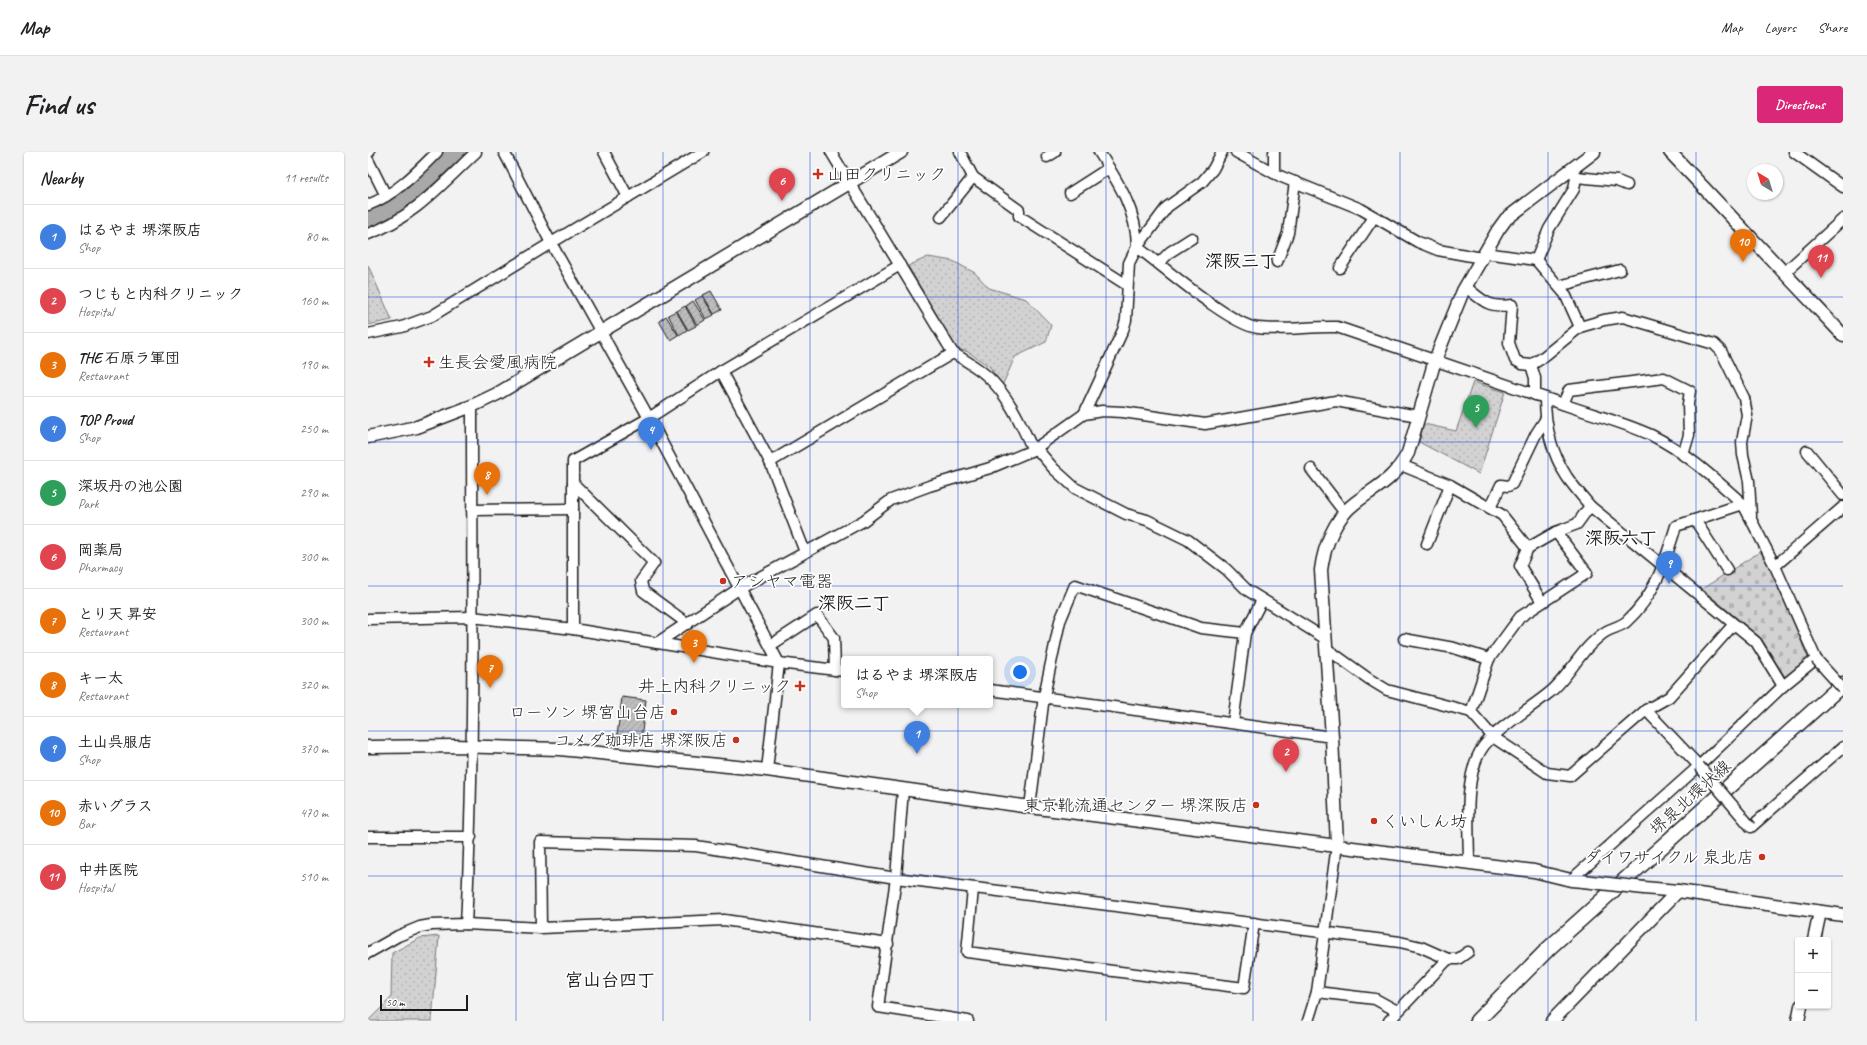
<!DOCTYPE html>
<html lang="en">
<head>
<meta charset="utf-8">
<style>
  :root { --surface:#fff; --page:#f2f2f2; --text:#202124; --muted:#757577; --line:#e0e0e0; --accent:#db2777 }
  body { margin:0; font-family:Caveat,"Klee One",sans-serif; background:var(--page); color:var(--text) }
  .controls { position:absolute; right:12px; bottom:12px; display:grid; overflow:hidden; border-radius:4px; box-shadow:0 1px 3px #0004 }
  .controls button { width:36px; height:36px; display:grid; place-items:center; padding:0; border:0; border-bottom:1px solid var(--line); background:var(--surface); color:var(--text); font:20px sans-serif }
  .compass { position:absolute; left:1379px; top:12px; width:36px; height:36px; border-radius:50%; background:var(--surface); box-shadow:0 1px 3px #0004; rotate:322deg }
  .scale { position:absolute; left:12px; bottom:10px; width:88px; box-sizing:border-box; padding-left:4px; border:2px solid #1c1c1c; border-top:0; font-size:11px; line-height:14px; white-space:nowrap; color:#1c1c1c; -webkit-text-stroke:3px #fff; paint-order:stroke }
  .you { position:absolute; left:652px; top:520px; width:14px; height:14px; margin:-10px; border:3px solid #fff; border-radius:50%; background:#1a73e8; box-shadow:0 0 0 6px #1a73e833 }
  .badge { display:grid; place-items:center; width:26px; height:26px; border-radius:50%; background:var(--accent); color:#fff; font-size:13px; font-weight:700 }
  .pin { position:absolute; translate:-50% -33px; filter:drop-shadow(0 1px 2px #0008) }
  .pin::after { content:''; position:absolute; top:21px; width:14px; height:12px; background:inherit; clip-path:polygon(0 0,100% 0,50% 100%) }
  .popup { position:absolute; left:473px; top:504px; width:152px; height:52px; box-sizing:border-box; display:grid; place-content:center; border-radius:4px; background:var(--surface); filter:drop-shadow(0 1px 3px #0005); font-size:13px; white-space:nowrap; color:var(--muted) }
  .popup b { font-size:15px; color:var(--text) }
  .popup::after { content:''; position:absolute; left:50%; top:100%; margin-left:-8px; border:8px solid transparent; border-top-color:var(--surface) }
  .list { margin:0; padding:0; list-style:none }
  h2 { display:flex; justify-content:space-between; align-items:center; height:52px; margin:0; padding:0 16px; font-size:17px }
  h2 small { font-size:13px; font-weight:400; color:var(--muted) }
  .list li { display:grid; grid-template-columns:26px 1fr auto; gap:12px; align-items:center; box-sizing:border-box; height:64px; padding:0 16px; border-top:1px solid var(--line) }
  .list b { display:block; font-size:15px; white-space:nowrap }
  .list p { margin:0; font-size:13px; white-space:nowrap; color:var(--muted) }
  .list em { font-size:13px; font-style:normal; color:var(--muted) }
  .map { position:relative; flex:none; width:1475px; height:869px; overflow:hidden; border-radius:4px }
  header { display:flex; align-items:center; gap:24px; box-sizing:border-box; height:56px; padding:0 20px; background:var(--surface); border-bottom:1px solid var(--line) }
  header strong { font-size:19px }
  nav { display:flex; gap:22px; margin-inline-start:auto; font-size:14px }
  .intro { display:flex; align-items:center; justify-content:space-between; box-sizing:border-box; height:96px; padding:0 24px }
  h1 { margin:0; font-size:28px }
  .button { padding:10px 18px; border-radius:4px; background:var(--accent); color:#fff; font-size:14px; font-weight:700 }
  main { display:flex; gap:24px; padding:0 24px }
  aside { flex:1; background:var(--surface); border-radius:4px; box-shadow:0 1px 3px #0004 }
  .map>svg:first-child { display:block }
  .cemetery { fill:url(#cemetery-stones); stroke:#777 }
  .park { fill:url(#park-dots); stroke:#777 }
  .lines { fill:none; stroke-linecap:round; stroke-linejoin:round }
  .river { stroke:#a8a8a8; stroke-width:21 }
  .building { fill:url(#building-hatch); stroke:#1c1c1c }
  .minor-casing { stroke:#1c1c1c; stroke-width:13 }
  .tertiary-casing { stroke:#1c1c1c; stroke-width:15 }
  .secondary-casing { stroke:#1c1c1c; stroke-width:17 }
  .minor { stroke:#fff; stroke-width:10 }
  .tertiary { stroke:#fff; stroke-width:12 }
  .secondary { stroke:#fff; stroke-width:14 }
  .minor-bridge-casing { stroke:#1c1c1c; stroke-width:13; stroke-linecap:butt }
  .tertiary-bridge-casing { stroke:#1c1c1c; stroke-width:15; stroke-linecap:butt }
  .minor-bridge { stroke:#fff; stroke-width:10 }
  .tertiary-bridge { stroke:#fff; stroke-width:12 }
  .grid { fill:none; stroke:#1d4ed8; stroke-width:1; stroke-opacity:0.55 }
  .poi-dot { fill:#c8321e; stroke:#fff; stroke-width:1.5 }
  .labels { text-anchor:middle; stroke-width:3.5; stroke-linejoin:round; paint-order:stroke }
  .poi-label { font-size:17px; fill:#1c1c1c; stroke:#fff; text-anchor:end }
  .street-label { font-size:17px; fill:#1c1c1c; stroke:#fff }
  .neighbourhood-label { font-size:18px; font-weight:bold; fill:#1c1c1c; stroke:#fff }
</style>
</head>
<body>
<header>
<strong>Map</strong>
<nav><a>Map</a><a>Layers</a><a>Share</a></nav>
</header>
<div class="intro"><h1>Find us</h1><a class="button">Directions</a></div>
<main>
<aside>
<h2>Nearby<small>11 results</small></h2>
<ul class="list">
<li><span class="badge" style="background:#3f7fe0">1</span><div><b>はるやま 堺深阪店</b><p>Shop</p></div><em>80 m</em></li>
<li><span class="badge" style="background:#e0444e">2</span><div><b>つじもと内科クリニック</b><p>Hospital</p></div><em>160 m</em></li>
<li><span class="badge" style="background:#e8710a">3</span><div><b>THE 石原ラ軍団</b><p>Restaurant</p></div><em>190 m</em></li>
<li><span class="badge" style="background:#3f7fe0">4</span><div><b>TOP Proud</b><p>Shop</p></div><em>250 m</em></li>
<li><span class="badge" style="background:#2e9e5b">5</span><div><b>深坂丹の池公園</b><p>Park</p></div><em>290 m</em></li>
<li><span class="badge" style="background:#e0444e">6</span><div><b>岡薬局</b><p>Pharmacy</p></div><em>300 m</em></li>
<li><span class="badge" style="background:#e8710a">7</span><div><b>とり天 昇安</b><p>Restaurant</p></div><em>300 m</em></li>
<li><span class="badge" style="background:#e8710a">8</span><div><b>キー太</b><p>Restaurant</p></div><em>320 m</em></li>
<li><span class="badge" style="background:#3f7fe0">9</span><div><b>土山呉服店</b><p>Shop</p></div><em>370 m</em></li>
<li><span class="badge" style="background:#e8710a">10</span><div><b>赤いグラス</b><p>Bar</p></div><em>470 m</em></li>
<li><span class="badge" style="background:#e0444e">11</span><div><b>中井医院</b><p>Hospital</p></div><em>510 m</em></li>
</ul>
</aside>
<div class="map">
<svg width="1475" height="869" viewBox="0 0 1475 869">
  <defs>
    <pattern id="cemetery-stones" width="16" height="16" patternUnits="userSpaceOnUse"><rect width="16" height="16" fill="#d2d2d2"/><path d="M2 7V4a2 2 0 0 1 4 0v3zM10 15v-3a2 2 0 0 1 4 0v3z" fill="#b4b4b4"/></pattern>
    <pattern id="park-dots" width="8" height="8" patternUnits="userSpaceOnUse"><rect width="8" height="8" fill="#d2d2d2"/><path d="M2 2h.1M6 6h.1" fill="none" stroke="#b4b4b4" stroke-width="1.8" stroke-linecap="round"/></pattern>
    <pattern id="building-hatch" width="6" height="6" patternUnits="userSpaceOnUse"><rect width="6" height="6" fill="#bdbdbd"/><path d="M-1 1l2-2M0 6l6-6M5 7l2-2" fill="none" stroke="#a2a2a2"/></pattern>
  </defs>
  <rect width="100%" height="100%" fill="#f2f2f2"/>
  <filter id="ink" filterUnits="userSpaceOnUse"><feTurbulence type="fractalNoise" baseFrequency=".025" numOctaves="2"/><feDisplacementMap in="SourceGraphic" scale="8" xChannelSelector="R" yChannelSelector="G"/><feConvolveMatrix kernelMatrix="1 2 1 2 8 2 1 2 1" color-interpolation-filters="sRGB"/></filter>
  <g filter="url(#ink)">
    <polygon class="cemetery" points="1393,399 1404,416 1440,506 1439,510 1422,525 1417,525 1393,486 1334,437"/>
    <g class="park">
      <polygon points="560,105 585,109 607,121 621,136 658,147 683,173 678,190 647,205 634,234 622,215 600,200 588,196 540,114"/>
      <polygon points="0,113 24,168 0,173"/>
      <polygon points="1105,230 1137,240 1111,322 1051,290 1056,272 1088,279"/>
      <polygon points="71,784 64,869 0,869 23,846 24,801 52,786"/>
    </g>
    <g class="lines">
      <path class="river" d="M0,65C36,52 61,26 88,0"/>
    </g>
    <g class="building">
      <polygon points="343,139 354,158 346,162 335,143"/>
      <polygon points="334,144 346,163 338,167 327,148"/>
      <polygon points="325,149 337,168 329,173 318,154"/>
      <polygon points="317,154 328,174 320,178 309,159"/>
      <polygon points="308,159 319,178 311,183 300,163"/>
      <polygon points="298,164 310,183 302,188 291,169"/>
      <polygon points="254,545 278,548 273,587 249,584"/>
    </g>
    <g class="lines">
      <g class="minor-casing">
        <g id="minor">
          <polyline points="0,0 1,0"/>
          <polyline points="136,0 183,91 281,266 411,511 399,618"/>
          <polyline points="236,0 260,45"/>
          <polyline points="592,0 605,25 651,58 651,64 759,133"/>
          <path d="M731,0C750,30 769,59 769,95C795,114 862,173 890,176C917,179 943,174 969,175C1043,200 1116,225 1189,250C1221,262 1253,269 1283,283C1318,300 1347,327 1375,352"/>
          <polyline points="868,0 906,21"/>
          <polyline points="906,0 906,21 914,25 993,57 1050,90 1070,98 1114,106"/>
          <polyline points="1426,0 1475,35"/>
          <polyline points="679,5 687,0"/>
          <polyline points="0,8 18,44"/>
          <polyline points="1208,25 1249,29 1259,33"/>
          <polyline points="702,41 741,16"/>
          <path d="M0,53C27,43 49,20 69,0"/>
          <polyline points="573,65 605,25"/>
          <path d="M0,82C44,67 75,31 108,0"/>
          <polyline points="1117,101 1168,108 1197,142 1212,175"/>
          <polyline points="1168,108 1181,77 1206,37 1208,25 1203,18"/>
          <polyline points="909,110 920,81 927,30"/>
          <polyline points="791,111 802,100 824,86"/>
          <polyline points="972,116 1006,65"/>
          <polyline points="1417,120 1475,67"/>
          <polyline points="1191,134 1252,118"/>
          <path d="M1098,135C1115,149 1120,156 1144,153L1141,191L1147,208L1154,212L1163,213L1174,206L1212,175L1236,168L1255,165L1346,192L1353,199L1376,246L1379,263L1374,290L1375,303L1381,329L1383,364"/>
          <polyline points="0,182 34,175 64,164 183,91 335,0"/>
          <path d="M585,201C597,208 609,215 619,224C641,244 653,272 665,298"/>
          <polyline points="1163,213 1167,226 1167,243"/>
          <polyline points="353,219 402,310 437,400"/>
          <path d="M1177,246C1177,273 1184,302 1199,325C1206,335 1214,344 1222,354"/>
          <polyline points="1195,252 1201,238 1296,226 1322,239 1320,252 1321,283 1315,303"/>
          <polyline points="716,262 755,178 758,168 761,111 769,95 799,55 834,30 845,17 854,0"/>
          <polyline points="668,296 686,317 707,336 758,362 779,368 820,388 858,417 879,438 958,487"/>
          <polyline points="1439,299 1475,343"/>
          <polyline points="402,310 585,201 463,0"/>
          <polyline points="1033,313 1082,333 1134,363 1160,396"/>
          <polyline points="943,317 977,361"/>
          <polyline points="205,331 286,411 273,429 275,439 320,472"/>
          <polyline points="1122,356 1133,333 1140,334 1144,332 1168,282 1177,268"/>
          <polyline points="104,358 205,357"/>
          <polyline points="1327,368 1359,418"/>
          <polyline points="1059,392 1082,333"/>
          <polyline points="1407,414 1475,355"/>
          <polyline points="1174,450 1152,414 1160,396 1188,380"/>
          <polyline points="0,467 104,465 205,477 411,511 476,519"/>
          <polyline points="1366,472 1301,545 1278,558 1202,624 1179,621 1125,585 1103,560 1121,507 1152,465 1219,421 1188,380 1209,372 1222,354 1388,490 1415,534"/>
          <polyline points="205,477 205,309 281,266 353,219 532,113"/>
          <polyline points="1036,487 1086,496 1121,507"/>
          <polyline points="289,491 372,436 495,369 523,348 561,334 622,316 665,298 716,262 734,259 755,260 837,272 968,249 1050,264"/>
          <polyline points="403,493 449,463 466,486 467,518"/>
          <polyline points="959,497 1001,527 1019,538 1103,560"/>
          <polyline points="622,538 964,585"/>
          <polyline points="1278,558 1331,614"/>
          <polyline points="865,571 877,481 894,448"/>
          <polyline points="535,637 528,726 510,855 600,869"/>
          <polyline points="662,655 676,544 692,469 707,433 833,476 877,481"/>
          <polyline points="1383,675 1475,595"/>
          <polyline points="0,685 103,685"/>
          <path d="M1101,711C1101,678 1095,623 1115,595C1127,578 1164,555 1181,541C1196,530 1208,507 1222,493C1227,488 1233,482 1239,479C1245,476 1253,474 1258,470C1287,444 1297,410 1308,374L1375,352L1407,414L1448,507L1415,534L1331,614L1203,728"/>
          <polyline points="605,737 599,800 876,836 886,771"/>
          <path d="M98,772C107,599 104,427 104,254"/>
          <polyline points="173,776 172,690 328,694 528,726 1032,790 1053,795 1080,807"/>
          <polyline points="0,801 30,784 52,775 63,773 98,772 173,776 356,768 520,792"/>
          <polyline points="949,840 1007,847 1029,859"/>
          <polyline points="940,869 949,840 969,693"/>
          <polyline points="1021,869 1080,807 1090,807 1100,800"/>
        </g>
      </g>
      <g class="tertiary-casing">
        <g id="tertiary">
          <polyline points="1302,0 1475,183"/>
          <polyline points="0,285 49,275 104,254 129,242 533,0"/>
          <polyline points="0,595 86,594 192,597 399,618 662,655 1166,719 1203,728 1215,729"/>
          <path d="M969,693L964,585L953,418C956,394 967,366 987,351C1010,333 1024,330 1040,301L1067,208L1095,139L1130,78L1138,67L1226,0"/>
          <polyline points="1276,736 1310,739 1475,763"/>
          <polyline points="1446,788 1452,760"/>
          <polyline points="1184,869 1310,739"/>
          <polyline points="1430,869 1433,854"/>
        </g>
      </g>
      <g class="secondary-casing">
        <polyline id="secondary" points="1109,869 1181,796 1475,532"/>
      </g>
      <use href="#minor" class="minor"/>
      <use href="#tertiary" class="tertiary"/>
      <use href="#secondary" class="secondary"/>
      <g class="minor-bridge-casing">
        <g id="minor-bridge">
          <polyline points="1448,507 1475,537"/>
          <polyline points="1331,614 1383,675"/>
        </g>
      </g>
      <g class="tertiary-bridge-casing">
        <polyline id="tertiary-bridge" points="1215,729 1276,736"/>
      </g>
      <use href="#minor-bridge" class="minor-bridge"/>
      <use href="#tertiary-bridge" class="tertiary-bridge"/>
    </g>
  </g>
  <path class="grid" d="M148,0V869M295,0V869M442,0V869M590,0V869M738,0V869M885,0V869M1032,0V869M1180,0V869M1328,0V869M0,145H1475M0,290H1475M0,434H1475M0,579H1475M0,724H1475"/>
  <g class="poi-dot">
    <path d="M448 16h4v4h4v4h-4v4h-4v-4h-4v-4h4z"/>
    <path d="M59 204h4v4h4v4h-4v4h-4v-4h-4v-4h4z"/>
    <circle cx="355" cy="429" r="4"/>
    <path d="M430 528h4v4h4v4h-4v4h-4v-4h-4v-4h4z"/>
    <circle cx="306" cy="560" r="4"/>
    <circle cx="368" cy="588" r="4"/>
    <circle cx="888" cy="653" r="4"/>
    <circle cx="1006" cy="669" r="4"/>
    <circle cx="1394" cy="705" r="4"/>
  </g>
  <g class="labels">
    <g class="poi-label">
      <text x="459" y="28" text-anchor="start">山田クリニック</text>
      <text x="70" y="216" text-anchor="start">生長会愛風病院</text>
      <text x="363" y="435" text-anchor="start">アシヤマ電器</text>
      <text x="423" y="540">井上内科クリニック</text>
      <text x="298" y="566">ローソン 堺宮山台店</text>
      <text x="360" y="594">コメダ珈琲店 堺深阪店</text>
      <text x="880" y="659">東京靴流通センター 堺深阪店</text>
      <text x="1014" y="675" text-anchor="start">くいしん坊</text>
      <text x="1386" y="711">ダイワサイクル 泉北店</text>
    </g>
    <g class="street-label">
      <text transform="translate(1322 645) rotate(-42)" y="6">堺泉北環状線</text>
    </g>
    <g class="neighbourhood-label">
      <text x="873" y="115">深阪三丁</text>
      <text x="1253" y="392">深阪六丁</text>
      <text x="486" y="457">深阪二丁</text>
      <text x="242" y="834">宮山台四丁</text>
    </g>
  </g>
</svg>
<div class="controls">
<button>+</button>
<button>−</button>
</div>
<svg class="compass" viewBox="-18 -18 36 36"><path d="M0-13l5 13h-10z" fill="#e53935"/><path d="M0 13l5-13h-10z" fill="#757577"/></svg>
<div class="scale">50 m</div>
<div class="you"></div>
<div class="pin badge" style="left:549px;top:602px;background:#3f7fe0">1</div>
<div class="popup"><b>はるやま 堺深阪店</b>Shop</div>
<div class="pin badge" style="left:918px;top:620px;background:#e0444e">2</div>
<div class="pin badge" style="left:326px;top:511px;background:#e8710a">3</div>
<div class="pin badge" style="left:283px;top:298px;background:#3f7fe0">4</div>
<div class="pin badge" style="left:1108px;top:276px;background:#2e9e5b">5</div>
<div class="pin badge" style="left:414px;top:49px;background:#e0444e">6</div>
<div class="pin badge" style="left:122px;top:536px;background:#e8710a">7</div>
<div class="pin badge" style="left:119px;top:343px;background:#e8710a">8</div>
<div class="pin badge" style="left:1301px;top:432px;background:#3f7fe0">9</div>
<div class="pin badge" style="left:1375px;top:110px;background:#e8710a">10</div>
<div class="pin badge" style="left:1453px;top:126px;background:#e0444e">11</div>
</div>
</main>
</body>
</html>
